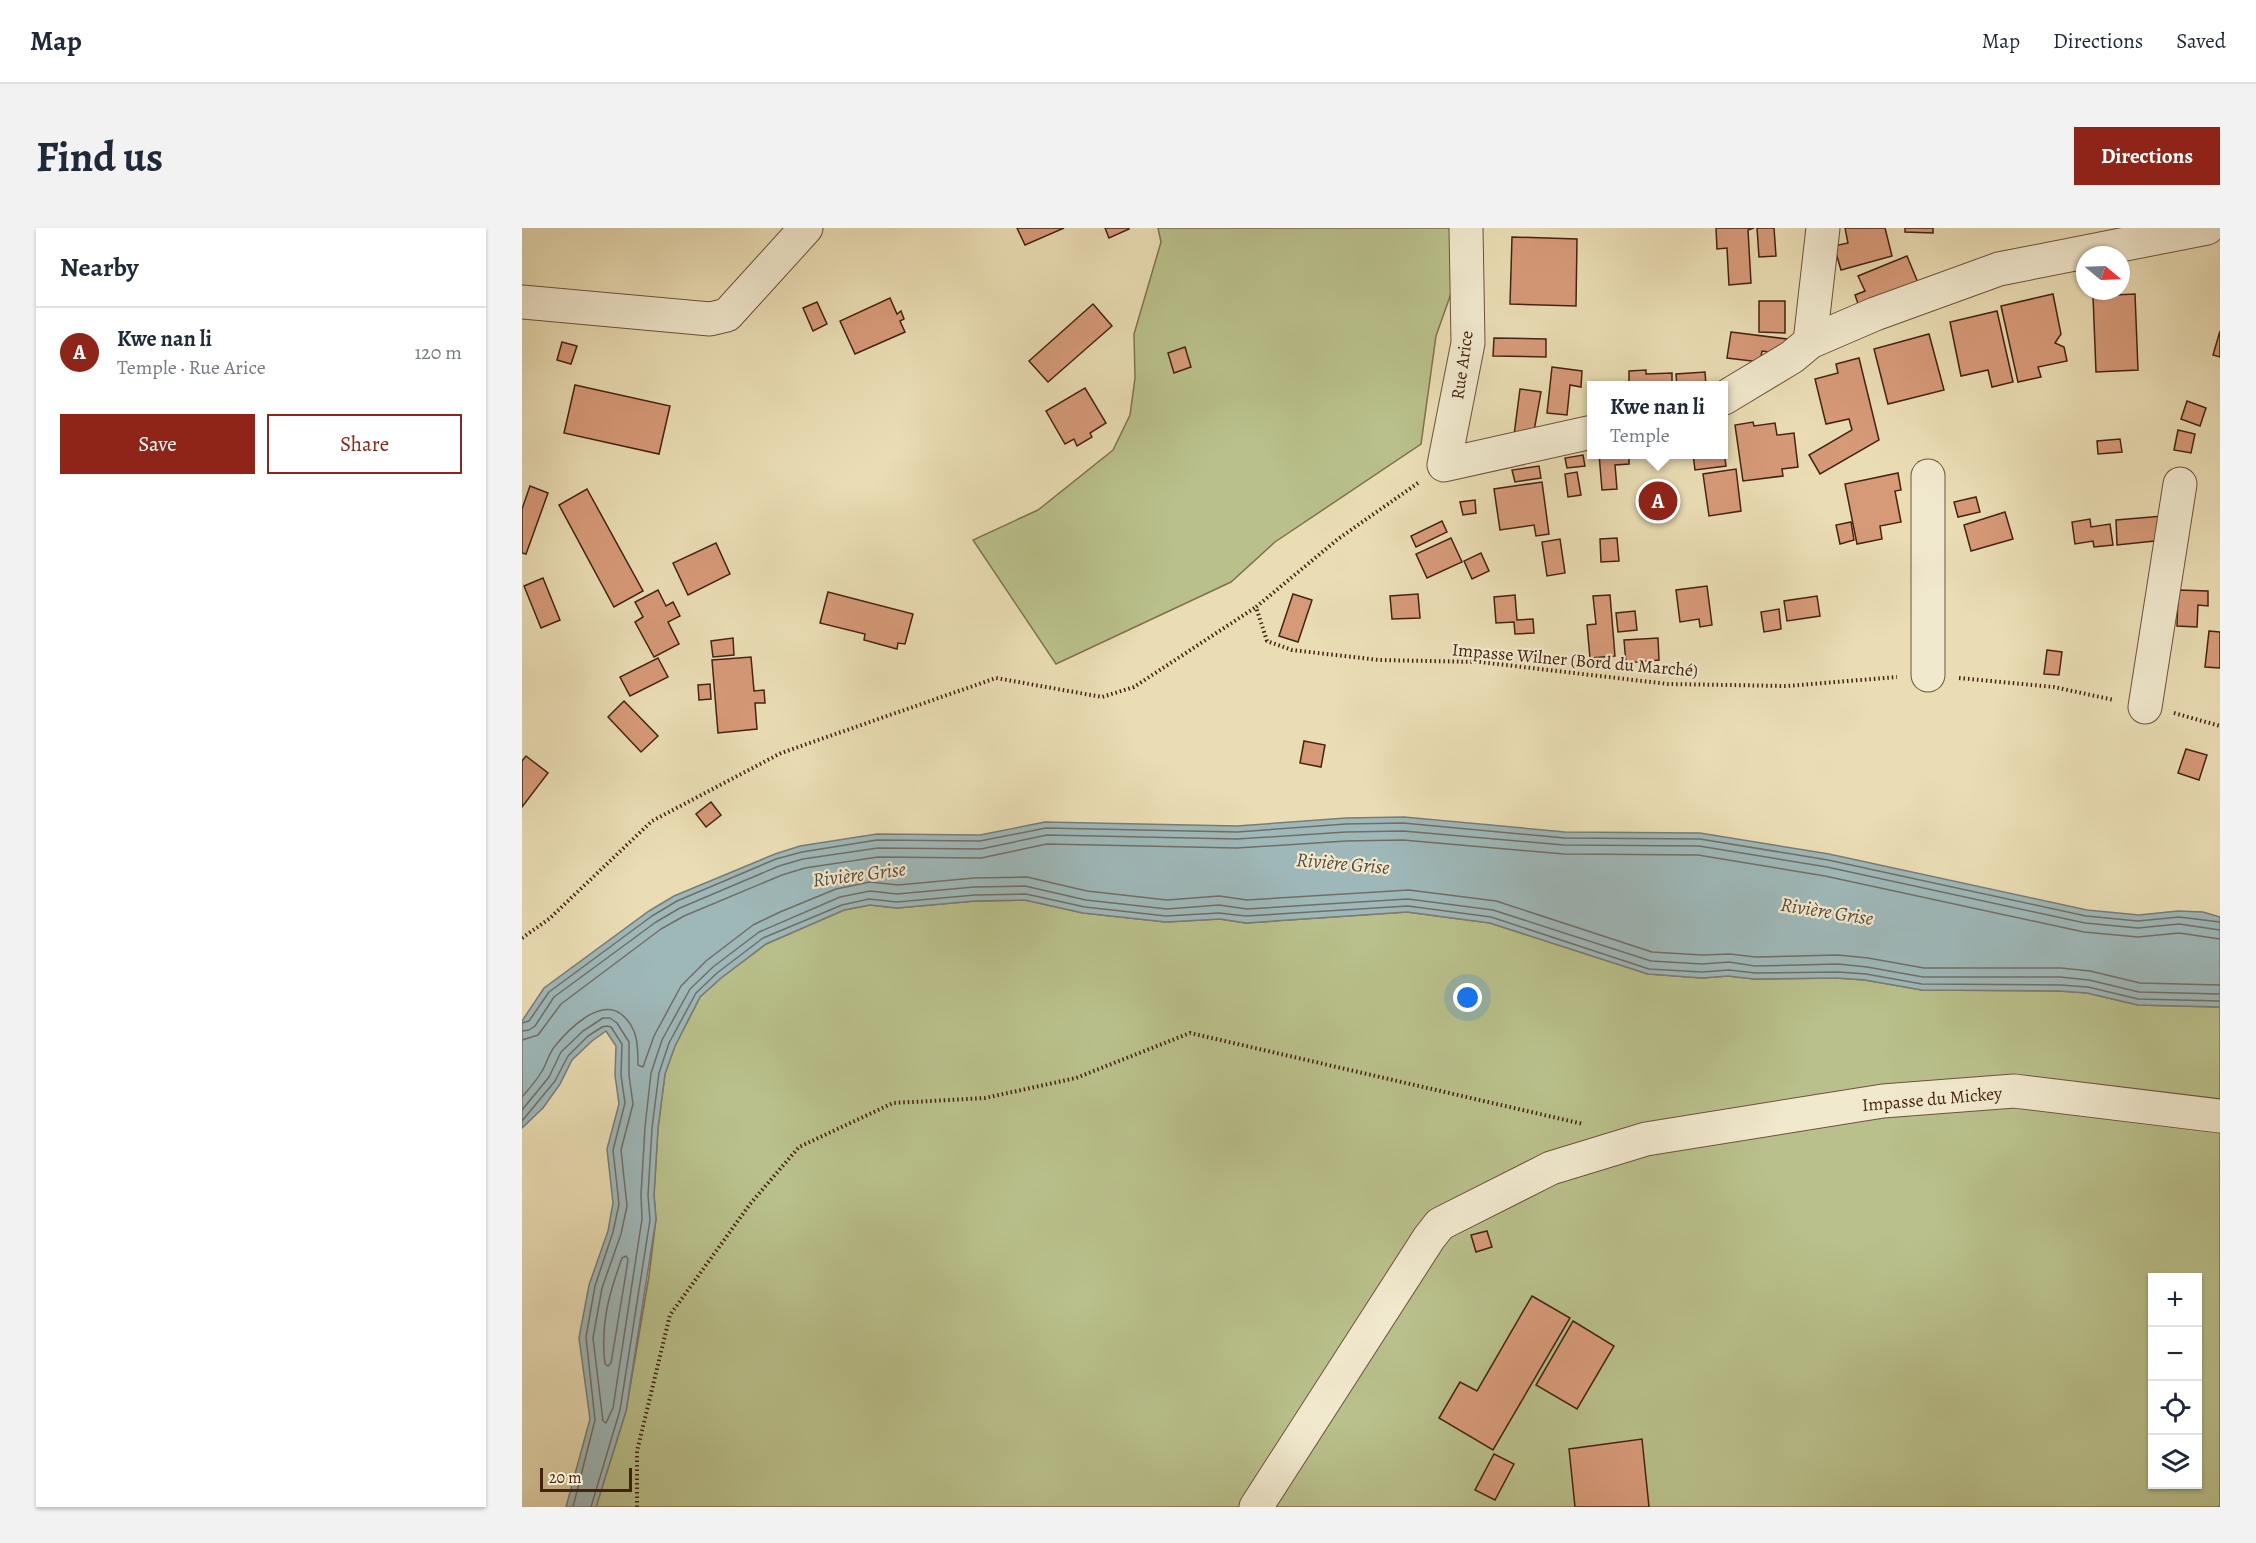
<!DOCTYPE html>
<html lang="en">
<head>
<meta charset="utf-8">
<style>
  :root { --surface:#fff; --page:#f2f2f3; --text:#1f2937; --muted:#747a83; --line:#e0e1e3; --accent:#8f2418 }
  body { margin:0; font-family:Alegreya,serif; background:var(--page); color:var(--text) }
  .controls { position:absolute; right:18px; bottom:18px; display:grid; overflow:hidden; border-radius:0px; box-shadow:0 2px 4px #0004 }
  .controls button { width:54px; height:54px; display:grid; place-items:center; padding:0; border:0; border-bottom:2px solid var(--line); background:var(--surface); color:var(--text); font:30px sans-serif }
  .compass { position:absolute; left:1554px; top:18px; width:54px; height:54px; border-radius:50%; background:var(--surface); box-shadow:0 2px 4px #0004; rotate:109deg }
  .scale { position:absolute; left:18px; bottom:15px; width:92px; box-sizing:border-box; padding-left:6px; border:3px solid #452311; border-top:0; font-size:16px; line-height:21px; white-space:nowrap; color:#452311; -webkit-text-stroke:4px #f1e9ce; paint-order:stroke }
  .you { position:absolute; left:946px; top:770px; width:21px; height:21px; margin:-15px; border:4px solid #fff; border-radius:50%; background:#1a73e8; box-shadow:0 0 0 9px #1a73e833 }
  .badge { display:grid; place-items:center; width:39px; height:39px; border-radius:50%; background:var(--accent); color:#fff; font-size:20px; font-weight:700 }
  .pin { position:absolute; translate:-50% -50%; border:3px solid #fff; box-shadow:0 2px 6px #0006 }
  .popup { position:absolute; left:1065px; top:153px; width:141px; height:78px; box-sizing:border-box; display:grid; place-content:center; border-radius:0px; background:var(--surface); filter:drop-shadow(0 2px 4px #0005); font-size:20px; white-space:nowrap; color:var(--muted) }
  .popup b { font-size:22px; color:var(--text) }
  .popup::after { content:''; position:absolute; left:50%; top:100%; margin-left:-12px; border:12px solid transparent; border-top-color:var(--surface) }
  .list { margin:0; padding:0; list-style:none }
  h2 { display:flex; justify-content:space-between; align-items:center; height:78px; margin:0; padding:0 24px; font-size:26px }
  h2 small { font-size:20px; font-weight:400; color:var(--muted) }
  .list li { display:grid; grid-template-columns:39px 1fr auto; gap:18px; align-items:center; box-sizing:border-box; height:90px; padding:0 24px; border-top:2px solid var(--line) }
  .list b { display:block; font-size:22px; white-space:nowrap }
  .list p { margin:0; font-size:20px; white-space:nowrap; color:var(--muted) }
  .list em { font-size:20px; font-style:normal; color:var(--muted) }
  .actions { display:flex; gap:12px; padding:18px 24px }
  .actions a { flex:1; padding:14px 0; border:2px solid var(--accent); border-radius:0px; text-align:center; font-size:21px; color:var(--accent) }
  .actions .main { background:var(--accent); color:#fff }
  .icon { flex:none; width:33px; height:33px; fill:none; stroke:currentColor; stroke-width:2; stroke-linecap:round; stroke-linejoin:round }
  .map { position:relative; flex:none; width:1698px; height:1279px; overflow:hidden; border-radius:0px }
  header { display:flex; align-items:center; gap:36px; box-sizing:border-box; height:84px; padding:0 30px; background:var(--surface); border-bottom:2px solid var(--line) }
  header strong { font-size:28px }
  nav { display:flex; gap:33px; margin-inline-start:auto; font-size:21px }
  .intro { display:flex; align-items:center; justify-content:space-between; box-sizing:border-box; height:144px; padding:0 36px }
  h1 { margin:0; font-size:42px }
  .button { padding:15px 27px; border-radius:0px; background:var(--accent); color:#fff; font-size:21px; font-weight:700 }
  main { display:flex; gap:36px; padding:0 36px }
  aside { flex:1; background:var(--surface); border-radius:0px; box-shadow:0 2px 4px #0004 }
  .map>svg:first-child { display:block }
  .green { fill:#b9c08b; stroke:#7f724e; stroke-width:1.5; fill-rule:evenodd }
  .water { fill:#9eb8b9; stroke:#7a7c76; stroke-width:1.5 }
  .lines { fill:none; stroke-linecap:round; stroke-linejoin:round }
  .shore { stroke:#726e65; stroke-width:1.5 }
  .building { fill:#d79a79; stroke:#452311; stroke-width:1.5 }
  .minor-casing { stroke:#6e523a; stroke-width:35 }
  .path { stroke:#452311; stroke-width:4; stroke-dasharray:1.5 3; stroke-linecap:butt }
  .minor { stroke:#f1e9ce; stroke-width:33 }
  .labels { text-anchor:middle; stroke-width:4.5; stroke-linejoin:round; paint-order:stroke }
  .street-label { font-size:18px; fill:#452311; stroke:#f1e9ce }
  .water-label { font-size:20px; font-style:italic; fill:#5b483b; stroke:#f1e9ce }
</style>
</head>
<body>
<header>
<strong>Map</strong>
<nav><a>Map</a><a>Directions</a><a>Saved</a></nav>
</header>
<div class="intro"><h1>Find us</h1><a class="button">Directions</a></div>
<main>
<aside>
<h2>Nearby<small></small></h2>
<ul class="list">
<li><span class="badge">A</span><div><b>Kwe nan li</b><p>Temple · Rue Arice</p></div><em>120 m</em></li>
</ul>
<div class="actions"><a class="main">Save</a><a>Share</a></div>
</aside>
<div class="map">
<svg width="1698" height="1279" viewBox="0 0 1698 1279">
  <rect width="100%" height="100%" fill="#eaddb4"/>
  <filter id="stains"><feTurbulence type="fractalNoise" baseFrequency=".00333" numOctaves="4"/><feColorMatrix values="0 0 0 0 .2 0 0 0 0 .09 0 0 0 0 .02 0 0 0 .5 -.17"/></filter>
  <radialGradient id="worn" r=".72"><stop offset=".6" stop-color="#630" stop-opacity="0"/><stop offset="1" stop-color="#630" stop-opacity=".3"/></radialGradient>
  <g class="green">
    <polygon points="636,0 942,0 932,57 914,108 899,216 753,314 709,354 534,436 451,312 516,282 591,222 608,187 613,150 612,106 639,14"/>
    <path d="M503,672L561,685L644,694L698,691L724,695L885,684L968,695L1126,746L1180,750L1206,748L1232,751L1315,750L1343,752L1400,762L1537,763L1565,765L1616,777L1698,779V1279H74L104,1183L127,1048L134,991L132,967L136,900L143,846L153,818L178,769L199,750L244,716L322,682L348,677L375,680L453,673ZM1630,1050H1676V1256H1630Z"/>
  </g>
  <polygon class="water" points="882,589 1043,604 1178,605 1307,626 1565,682 1617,687 1656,683 1681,684 1698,689 1698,779 1616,777 1565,765 1538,763 1400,762 1343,752 1315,750 1232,751 1206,748 1180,750 1126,746 968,695 885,684 724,695 698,691 644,694 561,685 503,672 453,673 375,680 348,677 322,682 244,716 199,750 178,769 153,818 143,846 136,900 132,967 134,991 104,1183 74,1279 44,1279 68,1191 57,1110 67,1057 86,1003 91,975 85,921 97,876 93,847 94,818 84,803 70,813 50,832 38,856 21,880 0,900 0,793 22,760 127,683 152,668 253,626 278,618 355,606 458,607 523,594 715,598 824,590"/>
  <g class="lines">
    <g class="shore">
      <polyline points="0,795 7,793 27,764 130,688 155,673 254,631 280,624 355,612 458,613 524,600 715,604 824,596 881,595 1043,610 1178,611 1306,632 1564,688 1616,693 1657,689 1698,694"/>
      <polyline points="0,803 7,802 13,798 32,769 134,694 158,680 257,638 281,631 356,620 459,621 525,607 715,611 824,604 881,603 1042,617 1177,618 1305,639 1563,695 1616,700 1657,696 1698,702"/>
      <polyline points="0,812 16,807 39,776 139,701 162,688 260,647 283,640 356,629 459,630 525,616 715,620 824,613 881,612 1042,626 1176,627 1303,648 1562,704 1616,709 1657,705 1698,711"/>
      <path d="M0,869C7,861 15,852 20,843C25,835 27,825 33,818C46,802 77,770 99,786C116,799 116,818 116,837L121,839L132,808L159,758L184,733L231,697L258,684L314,661L348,654L376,657L452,650L505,649L565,663L645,672L697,668L725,672L887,662L974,673L1130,724L1180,727L1208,726L1233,729L1316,727L1346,730L1402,740H1539L1568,743L1618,755L1698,757"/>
      <polyline points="0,882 27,849 39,824 61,803 81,790 88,790 95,795 107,814 107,847 111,876 99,922 105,978 99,1006 80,1060 71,1110 81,1193 84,1195 91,1180 120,991 119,967 123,899 129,845 140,812 168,761 191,739 237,704 318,669 348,663 375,666 452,659 503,658 564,672 645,681 697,677 725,681 886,671 971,682 1129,733 1180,736 1207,734 1233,738 1316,736 1345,739 1401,749 1538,749 1567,752 1617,764 1698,766"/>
      <polyline points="0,893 33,853 46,828 66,808 80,799 85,798 89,799 100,816 99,847 103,875 91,922 97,976 91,1004 73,1058 64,1109 73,1192 51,1279"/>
      <path d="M104,1028L106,1031L104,1045L89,1135L86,1138L83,1136C78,1096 87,1066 100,1030Z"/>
      <polyline points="69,1279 98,1182 128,992 126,967 130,900 137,845 147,815 174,765 195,745 241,710 320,677 347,671 375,674 453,667 504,666 563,679 644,688 697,685 724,688 886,678 969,689 1127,741 1180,744 1207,742 1233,745 1316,744 1344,746 1400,756 1538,757 1566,759 1616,771 1698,773"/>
    </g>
  </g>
  <g class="building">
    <polygon points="495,0 542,0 503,17"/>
    <polygon points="583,0 607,0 607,1 587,10"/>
    <polygon points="1194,0 1232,0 1226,2 1229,55 1207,57 1205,20 1195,21"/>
    <polygon points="1235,0 1252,0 1254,28 1237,29"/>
    <polygon points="1323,0 1363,0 1370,28 1319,42 1312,18 1326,15"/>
    <polygon points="1383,0 1411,0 1411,5 1383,4"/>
    <polygon points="990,9 1055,11 1054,78 988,76"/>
    <polygon points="1385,28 1399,62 1340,87 1333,67 1343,63 1336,48"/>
    <polygon points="1531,66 1539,106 1533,115 1542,119 1545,133 1516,139 1519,149 1496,154 1479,78"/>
    <polygon points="1613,66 1616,142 1574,144 1571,68"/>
    <polygon points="368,70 375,86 379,83 382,91 378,93 383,104 333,126 318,93"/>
    <polygon points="1237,73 1263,73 1263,105 1237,104"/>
    <polygon points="295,74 305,96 291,103 281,80"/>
    <polygon points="571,76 590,98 526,154 507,133"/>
    <polygon points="1475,83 1491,154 1470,159 1466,142 1439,148 1428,94"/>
    <polygon points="1698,103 1698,129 1691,127"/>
    <polygon points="1209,104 1273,112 1271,127 1240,123 1238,134 1205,130"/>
    <polygon points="1407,106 1422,162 1366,176 1352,121"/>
    <polygon points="972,110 1024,111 1024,129 971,128"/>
    <polygon points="40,114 55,118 49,136 35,132"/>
    <polygon points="663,119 669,139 652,145 646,125"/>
    <polygon points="1337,130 1357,212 1298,246 1287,227 1330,202 1327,191 1304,196 1293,151 1316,145 1314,136"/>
    <polygon points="1030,139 1060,143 1059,159 1048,157 1045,187 1025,185"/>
    <polygon points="1124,142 1124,146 1150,145 1150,158 1107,158 1107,143"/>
    <polygon points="1183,144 1184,158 1155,158 1154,146"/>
    <polygon points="53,157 148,178 137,226 42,205"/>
    <polygon points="563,160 584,195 568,205 570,209 555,218 552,211 543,216 524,183"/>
    <polygon points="998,161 1019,164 1012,203 991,215"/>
    <polygon points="1665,173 1684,180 1678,198 1659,191"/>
    <polygon points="1231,194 1232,198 1253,195 1255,207 1272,205 1276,239 1260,241 1261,248 1221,253 1213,197"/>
    <polygon points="1656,202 1673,206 1669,225 1652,222"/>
    <polygon points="1598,211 1600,224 1576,226 1575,213"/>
    <polygon points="1202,224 1204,238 1173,242 1171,226 1202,226"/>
    <polygon points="1077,226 1107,226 1107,236 1093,237 1095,261 1080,262"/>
    <polygon points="1061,227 1063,238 1045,240 1043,230"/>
    <polygon points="1017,238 1019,250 993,254 990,242"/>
    <polygon points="1214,241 1219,283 1187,288 1181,246"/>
    <polygon points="1055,244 1059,267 1046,269 1043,246"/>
    <polygon points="1376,245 1379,262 1373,263 1379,294 1358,298 1360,311 1335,316 1323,256"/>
    <polygon points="1020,254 1027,306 1014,308 1012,297 978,302 972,261"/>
    <polygon points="8,258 26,265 4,326 0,325 0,281"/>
    <polygon points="65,261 121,363 92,379 37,277"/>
    <polygon points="1454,269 1458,284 1436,289 1432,274"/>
    <polygon points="953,272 954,285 941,287 938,274"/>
    <polygon points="1483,284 1491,311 1449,323 1442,297"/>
    <polygon points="1641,288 1642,312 1595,317 1594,292"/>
    <polygon points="1568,291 1569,299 1588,296 1591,317 1572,319 1571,313 1553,316 1550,294"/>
    <polygon points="920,293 925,304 894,319 889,308"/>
    <polygon points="1329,294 1332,312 1318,316 1314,297"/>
    <polygon points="929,310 940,334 905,350 894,326"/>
    <polygon points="1095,310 1097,333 1079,334 1078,311"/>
    <polygon points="1038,311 1043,345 1025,348 1020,314"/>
    <polygon points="194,315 208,346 166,367 151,335"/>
    <polygon points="959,325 967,343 950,351 942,333"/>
    <polygon points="21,350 38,392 19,400 2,358"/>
    <polygon points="1185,358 1190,397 1178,399 1177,391 1158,394 1154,362"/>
    <polygon points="136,362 144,378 151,374 158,388 146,394 157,416 132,429 113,394 121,389 113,374"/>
    <polygon points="1656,362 1686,363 1686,378 1676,377 1675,399 1655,398"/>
    <polygon points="306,364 391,386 383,416 376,415 375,421 342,412 343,406 298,395"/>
    <polygon points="771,366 790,372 776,414 757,408"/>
    <polygon points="896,366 898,390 870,391 868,368"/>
    <polygon points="993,367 995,392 1011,391 1012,405 993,406 992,394 974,395 972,369"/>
    <polygon points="1088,367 1093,428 1068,430 1065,397 1074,396 1071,368"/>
    <polygon points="1295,368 1298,388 1265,393 1262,373"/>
    <polygon points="1257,381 1259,401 1242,404 1239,384"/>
    <polygon points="1113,383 1115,402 1096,404 1094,385"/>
    <polygon points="1687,403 1698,404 1698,440 1683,439"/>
    <polygon points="211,410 212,427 191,429 189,413"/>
    <polygon points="1136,410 1137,432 1104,435 1102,412"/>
    <polygon points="1525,422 1540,424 1537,447 1522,446"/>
    <polygon points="229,429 232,463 242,462 243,475 233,475 235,501 196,505 190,432"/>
    <polygon points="136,430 146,449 108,468 98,449"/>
    <polygon points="188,456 189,471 177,472 176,457"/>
    <polygon points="102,473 136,508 119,524 86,489"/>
    <polygon points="782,513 803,517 799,539 778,535"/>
    <polygon points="1664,521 1685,527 1677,552 1656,545"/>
    <polygon points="4,528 26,545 0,579 0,533"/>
    <polygon points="189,574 199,587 184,599 174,586"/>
    <polygon points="965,1003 970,1019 954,1024 949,1007"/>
    <polygon points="1010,1068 1048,1090 971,1222 917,1190 938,1154 955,1163"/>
    <polygon points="1051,1093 1092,1118 1055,1181 1014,1157"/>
    <polygon points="1120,1211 1127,1279 1053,1279 1047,1221"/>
    <polygon points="972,1226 992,1236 973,1272 953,1262"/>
  </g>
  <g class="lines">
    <g class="minor-casing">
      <g id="minor">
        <polyline points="944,0 946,115 922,237 1070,204"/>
        <polyline points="0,74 188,91 205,87 284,0"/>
        <polyline points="1288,114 1301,0"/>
        <polyline points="1202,170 1270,129 1288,114 1353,86 1477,41 1685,0"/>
        <polyline points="1406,447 1406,248"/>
        <polyline points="1623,479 1658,256"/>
        <polyline points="734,1279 907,1010 918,996 1029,940 1124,911 1361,873 1492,863 1698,888"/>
      </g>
    </g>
    <g class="path">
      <polyline points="896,255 816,311 734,379 745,413 770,422 857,432 958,434 1146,456 1265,458 1375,449"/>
      <polyline points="1437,450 1532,459 1592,472"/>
      <polyline points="1652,485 1698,498"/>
      <polyline points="0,710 27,691 130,593 259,525 474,450 580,469 612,459 734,379"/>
      <polyline points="115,1279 115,1223 148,1087 228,976 277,919 371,875 463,870 554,850 668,805 1061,896"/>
    </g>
    <use href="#minor" class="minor"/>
  </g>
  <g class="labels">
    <g class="street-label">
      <text transform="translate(940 137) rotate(-82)" y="6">Rue Arice</text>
      <text transform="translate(1053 432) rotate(5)" y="6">Impasse Wilner (Bord du Marché)</text>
      <text transform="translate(1410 871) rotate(-5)" y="6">Impasse du Mickey</text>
    </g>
    <g class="water-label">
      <text transform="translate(821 635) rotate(5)" y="7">Rivière Grise</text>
      <text transform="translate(337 646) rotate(-7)" y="7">Rivière Grise</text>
      <text transform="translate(1305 683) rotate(9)" y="7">Rivière Grise</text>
    </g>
  </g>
  <rect width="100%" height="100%" filter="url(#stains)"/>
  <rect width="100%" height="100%" fill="url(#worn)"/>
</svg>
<div class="controls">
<button>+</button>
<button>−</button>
<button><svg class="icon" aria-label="locate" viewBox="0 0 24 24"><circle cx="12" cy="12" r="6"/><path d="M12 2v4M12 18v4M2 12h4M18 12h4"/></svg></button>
<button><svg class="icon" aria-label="layers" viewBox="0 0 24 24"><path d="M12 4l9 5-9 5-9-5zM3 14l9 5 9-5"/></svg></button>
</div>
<svg class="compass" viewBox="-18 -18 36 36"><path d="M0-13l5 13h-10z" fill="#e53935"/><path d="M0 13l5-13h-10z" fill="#747a83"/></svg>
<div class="scale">20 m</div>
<div class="you"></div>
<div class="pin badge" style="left:1136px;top:273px">A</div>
<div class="popup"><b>Kwe nan li</b>Temple</div>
</div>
</main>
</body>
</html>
